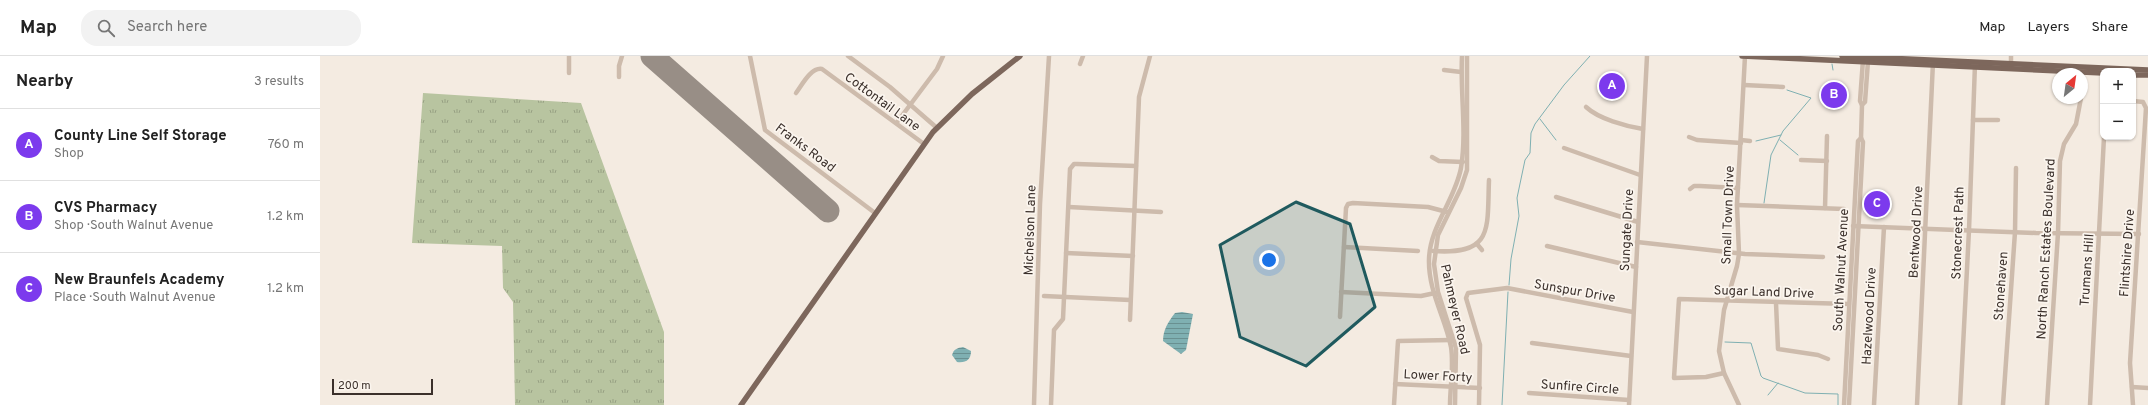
<!DOCTYPE html>
<html lang="en">
<head>
<meta charset="utf-8">
<style>
  :root { --surface:#fff; --page:#f2f2f2; --text:#222; --muted:#767676; --line:#e0e0e0; --accent:#7c3aed }
  body { margin:0; font-family:Overpass,sans-serif; background:var(--page); color:var(--text) }
  .controls { position:absolute; right:12px; top:12px; display:grid; overflow:hidden; border-radius:8px; box-shadow:0 1px 3px #0004 }
  .controls button { width:36px; height:36px; display:grid; place-items:center; padding:0; border:0; border-bottom:1px solid var(--line); background:var(--surface); color:var(--text); font:20px sans-serif }
  .compass { position:absolute; left:1732px; top:12px; width:36px; height:36px; border-radius:50%; background:var(--surface); box-shadow:0 1px 3px #0004; rotate:29deg }
  .scale { position:absolute; left:12px; bottom:10px; width:101px; box-sizing:border-box; padding-left:4px; border:2px solid #3b302b; border-top:0; font-size:11px; line-height:14px; white-space:nowrap; color:#3b302b; -webkit-text-stroke:3px #fbf5ee; paint-order:stroke }
  .you { position:absolute; left:949px; top:204px; width:14px; height:14px; margin:-10px; border:3px solid #fff; border-radius:50%; background:#1a73e8; box-shadow:0 0 0 6px #1a73e833 }
  .badge { display:grid; place-items:center; width:26px; height:26px; border-radius:50%; background:var(--accent); color:#fff; font-size:13px; font-weight:700 }
  .pin { position:absolute; translate:-50% -50%; border:2px solid #fff; box-shadow:0 1px 4px #0006 }
  .list { margin:0; padding:0; list-style:none }
  h2 { display:flex; justify-content:space-between; align-items:center; height:52px; margin:0; padding:0 16px; font-size:17px }
  h2 small { font-size:13px; font-weight:400; color:var(--muted) }
  .list li { display:grid; grid-template-columns:26px 1fr auto; gap:12px; align-items:center; box-sizing:border-box; height:72px; padding:0 16px; border-top:1px solid var(--line) }
  .list b { display:block; font-size:15px; white-space:nowrap }
  .list p { margin:0; font-size:13px; white-space:nowrap; color:var(--muted) }
  .list em { font-size:13px; font-style:normal; color:var(--muted) }
  .icon { flex:none; width:22px; height:22px; fill:none; stroke:currentColor; stroke-width:2; stroke-linecap:round; stroke-linejoin:round }
  .map { position:relative; flex:none; width:1828px; height:349px; overflow:hidden }
  header { display:flex; align-items:center; gap:24px; box-sizing:border-box; height:56px; padding:0 20px; background:var(--surface); border-bottom:1px solid var(--line) }
  header strong { font-size:19px }
  nav { display:flex; gap:22px; margin-inline-start:auto; font-size:14px }
  .search { width:280px; height:36px; background:var(--page); display:flex; align-items:center; gap:10px; box-sizing:border-box; padding:0 14px; border-radius:16px; color:var(--muted); font-size:15px }
  main { display:flex }
  aside { flex:1; background:var(--surface) }
  .map>svg:first-child { display:block }
  .grass { fill:url(#grass-tufts) }
  .water { fill:url(#water-rules) }
  .lines { fill:none; stroke-linecap:round; stroke-linejoin:round }
  .stream { stroke:#7fb0b2; stroke-width:1 }
  .runway { stroke:#988e86; stroke-width:23 }
  .minor { stroke:#cdbbac; stroke-width:4.5 }
  .major { stroke:#7d675c; stroke-width:5.5 }
  .marked { fill:#1f5a5e; fill-opacity:0.2; stroke:#1f5a5e; stroke-width:3; stroke-linejoin:round }
  .labels { text-anchor:middle; stroke-width:3.5; stroke-linejoin:round; paint-order:stroke }
  .street-label { font-size:13px; fill:#3b302b; stroke:#fbf5ee }
</style>
</head>
<body>
<header>
<strong>Map</strong>
<div class="search"><svg class="icon" aria-label="search" viewBox="0 0 24 24"><circle cx="10" cy="10" r="6"/><path d="M15 15l6 6"/></svg>Search here</div>
<nav><a>Map</a><a>Layers</a><a>Share</a></nav>
</header>
<main>
<aside>
<h2>Nearby<small>3 results</small></h2>
<ul class="list">
<li><span class="badge">A</span><div><b>County Line Self Storage</b><p>Shop</p></div><em>760 m</em></li>
<li><span class="badge">B</span><div><b>CVS Pharmacy</b><p>Shop · South Walnut Avenue</p></div><em>1.2 km</em></li>
<li><span class="badge">C</span><div><b>New Braunfels Academy</b><p>Place · South Walnut Avenue</p></div><em>1.2 km</em></li>
</ul>
</aside>
<div class="map">
<svg width="1828" height="349" viewBox="0 0 1828 349">
  <defs>
    <pattern id="grass-tufts" width="24" height="20" patternUnits="userSpaceOnUse"><rect width="24" height="20" fill="#b8c4a0"/><path d="M3 7l-1-3M5 7V3M7 7l1-3M15 17l-1-3M17 17v-4M19 17l1-3" fill="none" stroke="#97a083"/></pattern>
    <pattern id="water-rules" width="6" height="5" patternUnits="userSpaceOnUse"><rect width="6" height="5" fill="#7fb0b2"/><path d="M0 2.5h6" fill="none" stroke="#699091"/></pattern>
  </defs>
  <rect width="100%" height="100%" fill="#f4ebe1"/>
  <polygon class="grass" points="103,37 261,47 344,276 344,349 195,349 193,246 183,232 182,190 92,187"/>
  <g class="water">
    <path d="M862,256L873,258L866,294L861,298L843,285C843,274 848,266 855,257Z"/>
    <path d="M643,291L651,295C651,304 646,307 637,306L632,299C634,293 637,292 643,291Z"/>
  </g>
  <g class="lines">
    <g class="stream">
      <polyline points="1512,8 1513,14"/>
      <polyline points="1220,63 1236,84"/>
      <polyline points="1460,84 1478,99"/>
      <polyline points="1436,85 1461,79"/>
      <polyline points="1444,147 1451,99 1463,75 1491,42 1467,34"/>
      <polyline points="1189,229 1191,203 1199,160 1197,142 1205,104 1210,97 1211,77 1215,68 1244,29 1270,0"/>
      <polyline points="1405,286 1431,287 1441,320 1443,322 1485,337 1518,338 1518,349"/>
      <polyline points="1448,339 1458,327"/>
      <polyline points="1182,349 1188,236"/>
    </g>
    <polyline class="runway" points="332,0 508,155"/>
    <g class="minor">
      <polyline points="430,0 445,74 555,157"/>
      <polyline points="528,0 570,31 617,72"/>
      <polyline points="760,8 763,0"/>
      <polyline points="1691,10 1691,0"/>
      <polyline points="1124,14 1141,16"/>
      <polyline points="249,17 249,0"/>
      <polyline points="299,21 299,10 302,0"/>
      <polyline points="1424,29 1463,31"/>
      <path d="M476,37C482,29 491,11 502,13L604,88"/>
      <polyline points="1542,49 1540,45 1543,4"/>
      <path d="M1266,51C1279,63 1305,70 1323,73"/>
      <polyline points="1653,64 1678,64"/>
      <polyline points="578,65 617,13 623,0"/>
      <polyline points="1369,81 1377,84 1421,87"/>
      <polyline points="1421,84 1430,85"/>
      <polyline points="1244,92 1320,119"/>
      <polyline points="1112,101 1119,105 1143,106"/>
      <polyline points="1481,104 1507,105"/>
      <polyline points="1370,133 1374,130 1380,130 1418,132"/>
      <polyline points="1236,141 1318,166"/>
      <polyline points="1417,149 1524,153"/>
      <polyline points="749,151 841,156"/>
      <polyline points="1505,152 1507,80"/>
      <polyline points="1533,170 1716,177 1819,178"/>
      <polyline points="1317,186 1425,198 1503,201"/>
      <polyline points="1157,188 1162,194"/>
      <polyline points="1227,190 1316,211"/>
      <polyline points="1024,191 1098,195"/>
      <path d="M1113,195C1174,199 1167,173 1169,124"/>
      <polyline points="746,197 813,200"/>
      <polyline points="1021,236 1101,240 1115,237"/>
      <polyline points="724,240 810,244"/>
      <polyline points="1456,247 1458,293 1498,299 1508,303"/>
      <polyline points="1020,261 1026,152 1028,148 1033,147 1108,151 1127,156"/>
      <polyline points="810,264 819,41 830,0"/>
      <polyline points="1212,287 1311,300"/>
      <polyline points="1404,317 1386,321 1354,322 1359,243 1529,248"/>
      <polyline points="1075,328 1160,332"/>
      <polyline points="1812,331 1828,332"/>
      <polyline points="1209,337 1309,344"/>
      <polyline points="714,349 720,148 729,0"/>
      <polyline points="731,349 734,274 743,263 750,113 754,108 757,108 816,110"/>
      <polyline points="1074,349 1078,285 1131,284"/>
      <path d="M1130,349C1130,331 1134,310 1131,291C1125,261 1108,235 1109,203C1110,170 1135,144 1141,112C1147,75 1140,37 1142,0"/>
      <polyline points="1135,349 1136,292 1118,236 1114,208 1118,179 1141,132 1147,114 1147,0"/>
      <polyline points="1159,349 1160,289 1146,242 1148,237 1187,232 1313,256"/>
      <polyline points="1309,349 1327,0"/>
      <polyline points="1419,349 1404,317 1399,295 1404,254 1417,210 1419,198 1417,149 1425,0"/>
      <polyline points="1524,349 1538,85 1541,82"/>
      <polyline points="1529,349 1543,86 1541,82 1542,49 1545,46 1548,5 1546,3"/>
      <polyline points="1554,349 1564,171"/>
      <polyline points="1597,349 1613,6"/>
      <polyline points="1640,349 1649,174 1655,8"/>
      <polyline points="1683,349 1695,176 1696,112"/>
      <polyline points="1727,349 1738,177 1740,105 1744,88 1756,68 1761,42"/>
      <polyline points="1770,349 1784,81"/>
      <polyline points="1813,349 1810,307 1826,52 1823,46 1813,45"/>
    </g>
    <g class="major">
      <polyline points="1422,0 1783,17"/>
      <polyline points="1522,0 1828,14"/>
      <polyline points="1813,19 1828,19"/>
      <polyline points="421,349 613,76 652,38 700,0"/>
    </g>
  </g>
  <path class="marked" d="M976,146L1030,168L1055,251L986,310L920,281L900,189Z"/>
  <g class="labels">
    <g class="street-label">
      <text transform="translate(563 45) rotate(36)" y="5">Cottontail Lane</text>
      <text transform="translate(486 91) rotate(37)" y="5">Franks Road</text>
      <text transform="translate(1407 159) rotate(-88)" y="5">Small Town Drive</text>
      <text transform="translate(709 174) rotate(-88)" y="5">Michelson Lane</text>
      <text transform="translate(1306 174) rotate(-87)" y="5">Sungate Drive</text>
      <text transform="translate(1595 176) rotate(-87)" y="5">Bentwood Drive</text>
      <text transform="translate(1637 177) rotate(-88)" y="5">Stonecrest Path</text>
      <text transform="translate(1725 193) rotate(-87)" y="5">North Ranch Estates Boulevard</text>
      <text transform="translate(1806 197) rotate(-86)" y="5">Flintshire Drive</text>
      <text transform="translate(1520 214) rotate(-87)" y="5">South Walnut Avenue</text>
      <text transform="translate(1766 214) rotate(-86)" y="5">Trumans Hill</text>
      <text transform="translate(1680 230) rotate(-86)" y="5">Stonehaven</text>
      <text transform="translate(1255 234) rotate(10)" y="5">Sunspur Drive</text>
      <text transform="translate(1444 235) rotate(2)" y="5">Sugar Land Drive</text>
      <text transform="translate(1136 253) rotate(77)" y="5">Pahmeyer Road</text>
      <text transform="translate(1548 260) rotate(-87)" y="5">Hazelwood Drive</text>
      <text transform="translate(1118 319) rotate(3)" y="5">Lower Forty</text>
      <text transform="translate(1260 330) rotate(4)" y="5">Sunfire Circle</text>
    </g>
  </g>
</svg>
<div class="controls">
<button>+</button>
<button>−</button>
</div>
<svg class="compass" viewBox="-18 -18 36 36"><path d="M0-13l5 13h-10z" fill="#e53935"/><path d="M0 13l5-13h-10z" fill="#767676"/></svg>
<div class="scale">200 m</div>
<div class="you"></div>
<div class="pin badge" style="left:1292px;top:30px">A</div>
<div class="pin badge" style="left:1514px;top:39px">B</div>
<div class="pin badge" style="left:1557px;top:148px">C</div>
</div>
</main>
</body>
</html>
